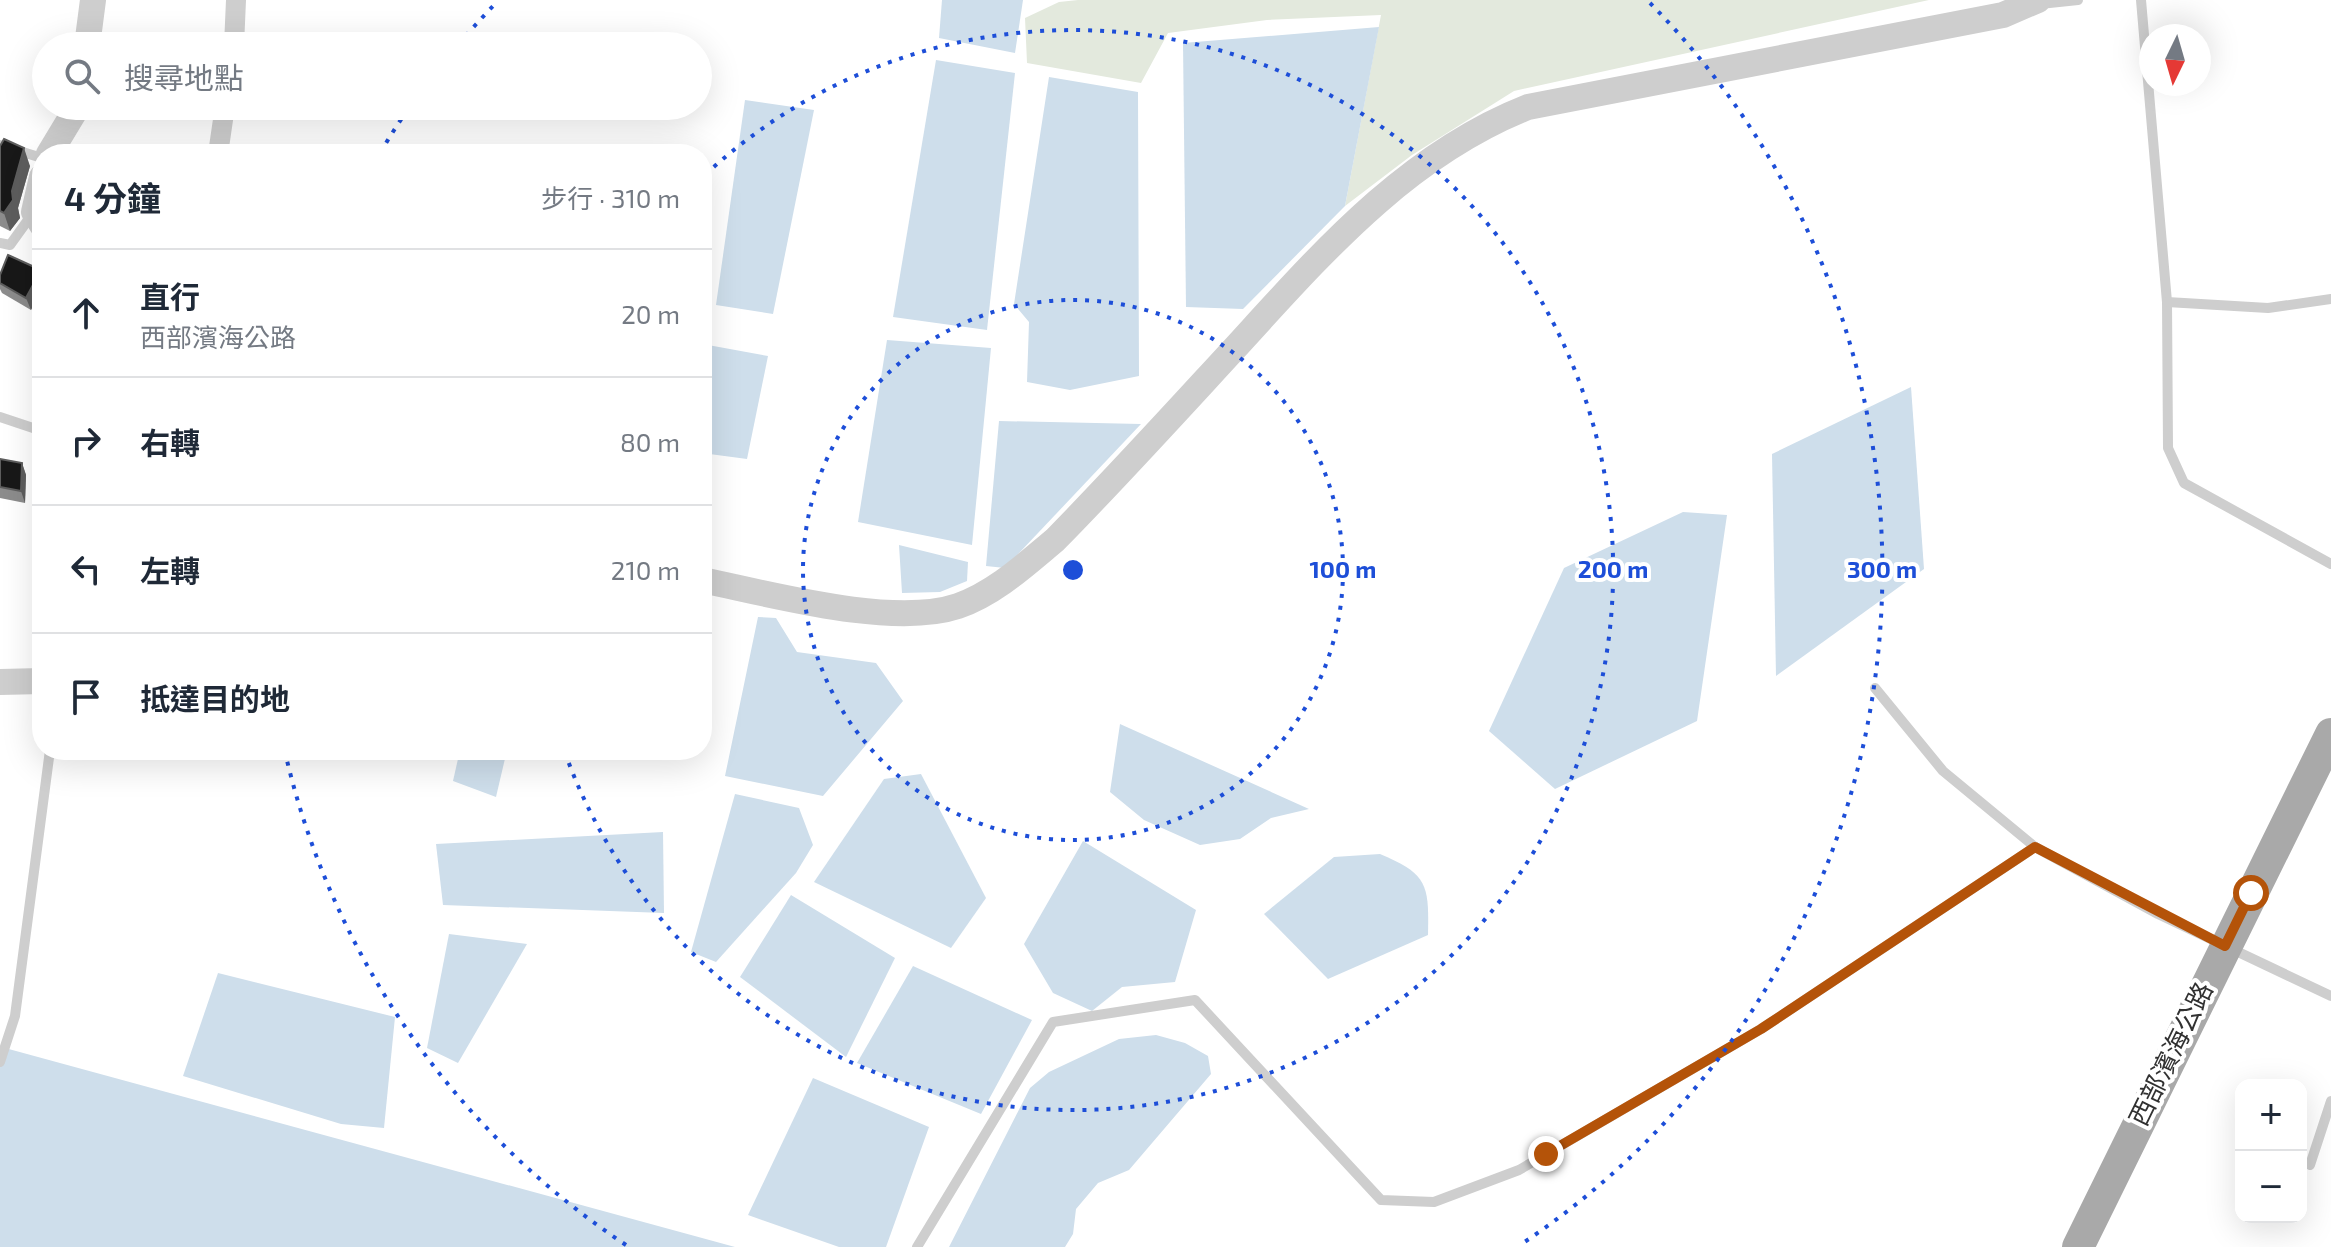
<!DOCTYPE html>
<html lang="zh-TW">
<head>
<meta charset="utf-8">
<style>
  :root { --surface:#fff; --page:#f2f2f3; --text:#1f2937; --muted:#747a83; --line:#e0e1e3 }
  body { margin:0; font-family:"Exo 2","Noto Sans TC",sans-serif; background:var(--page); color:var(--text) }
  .controls { position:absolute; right:24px; bottom:24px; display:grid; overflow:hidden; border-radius:16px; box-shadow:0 8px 32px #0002 }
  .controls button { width:72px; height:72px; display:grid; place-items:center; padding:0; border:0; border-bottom:2px solid var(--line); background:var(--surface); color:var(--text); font:40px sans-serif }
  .compass { position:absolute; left:2139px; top:24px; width:72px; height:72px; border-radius:50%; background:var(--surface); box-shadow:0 8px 32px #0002; rotate:185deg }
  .stop { position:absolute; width:24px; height:24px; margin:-18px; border:6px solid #b45309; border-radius:50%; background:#fff }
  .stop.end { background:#b45309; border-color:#fff; box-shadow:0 2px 8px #0008 }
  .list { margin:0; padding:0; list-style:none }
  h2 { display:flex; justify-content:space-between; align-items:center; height:104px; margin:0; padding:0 32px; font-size:34px }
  h2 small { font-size:26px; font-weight:400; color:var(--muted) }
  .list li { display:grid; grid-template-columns:52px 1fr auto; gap:24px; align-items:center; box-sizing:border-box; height:128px; padding:0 32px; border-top:2px solid var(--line) }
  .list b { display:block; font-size:30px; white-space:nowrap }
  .list p { margin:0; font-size:26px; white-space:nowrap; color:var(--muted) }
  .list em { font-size:26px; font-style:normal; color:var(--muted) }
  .icon { flex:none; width:44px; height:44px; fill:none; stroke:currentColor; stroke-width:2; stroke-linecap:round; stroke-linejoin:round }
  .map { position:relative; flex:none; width:2331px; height:1247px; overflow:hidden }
  .search { position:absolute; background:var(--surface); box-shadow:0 8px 32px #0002; left:32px; top:32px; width:680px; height:88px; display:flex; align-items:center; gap:20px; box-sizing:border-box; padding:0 28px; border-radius:44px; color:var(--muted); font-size:30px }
  .panel { position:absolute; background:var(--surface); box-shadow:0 8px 32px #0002; left:32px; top:144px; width:680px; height:616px; border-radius:32px }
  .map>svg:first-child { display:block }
  .green { fill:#e3e9dd }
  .water { fill:#cedeeb }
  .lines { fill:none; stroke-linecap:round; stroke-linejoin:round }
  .service { stroke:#cecece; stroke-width:10 }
  .minor { stroke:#cecece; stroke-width:20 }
  .tertiary { stroke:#cecece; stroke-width:26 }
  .primary { stroke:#a9a9a9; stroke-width:32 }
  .wall { fill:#8c8c8c }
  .shaded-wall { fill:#5d5d5d }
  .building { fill:#181818; stroke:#5d5d5d; stroke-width:2 }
  .route { stroke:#b45309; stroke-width:10 }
  .ring { fill:none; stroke:#1d4ed8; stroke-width:4; stroke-dasharray:4 8 }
  .labels { text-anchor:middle; stroke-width:8; stroke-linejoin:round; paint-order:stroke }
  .street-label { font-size:26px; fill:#313131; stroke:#fff }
  .centre { fill:#1d4ed8; stroke:#fff; stroke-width:4 }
  .ring-label { font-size:24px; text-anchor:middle; font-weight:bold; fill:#1d4ed8; stroke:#fff; stroke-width:8; stroke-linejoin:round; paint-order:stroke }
</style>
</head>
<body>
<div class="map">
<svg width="2331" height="1247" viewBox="0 0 2331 1247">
  <rect width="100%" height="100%" fill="#fff"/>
  <polygon class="green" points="1078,0 1929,0 1514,91 1412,155 1345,206 1381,15 1267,20 1168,33 1141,83 1027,63 1025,18 1059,2"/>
  <g class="water">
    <polygon points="942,0 1023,0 1015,53 939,38"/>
    <polygon points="1379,27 1345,206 1243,309 1186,307 1183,43"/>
    <polygon points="936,60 1015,73 987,330 893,317"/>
    <polygon points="1049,77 1138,92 1139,376 1070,390 1027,382 1029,322 1014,304"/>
    <polygon points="745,100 814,110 773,314 716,305"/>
    <polygon points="887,340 991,348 972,545 858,522"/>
    <polygon points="708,345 768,356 747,459 702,453 702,372"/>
    <polygon points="1911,387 1924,569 1776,676 1772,454"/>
    <polygon points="999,421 1141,424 1005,568 986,566"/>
    <polygon points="1683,512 1727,515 1697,721 1555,789 1489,731 1564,568"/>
    <polygon points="899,545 968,562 967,581 940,592 902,593"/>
    <polygon points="758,617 776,618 797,652 876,663 903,701 823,796 725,776"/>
    <polygon points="1120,724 1309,809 1271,818 1240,839 1200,845 1144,820 1110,792"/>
    <polygon points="460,750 507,750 496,797 453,781"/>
    <polygon points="921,774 986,898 951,948 814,882 884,779"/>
    <polygon points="735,794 799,808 813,845 796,873 716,962 691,952"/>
    <polygon points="663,832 664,913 443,905 436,844"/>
    <polygon points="1083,841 1196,910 1175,982 1122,987 1092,1011 1053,993 1024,944"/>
    <path d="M1380,854C1428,874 1429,885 1428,935L1328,979L1264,914L1334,857Z"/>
    <polygon points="791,895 895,958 846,1057 740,977"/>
    <polygon points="449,934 527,944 458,1063 427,1048"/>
    <polygon points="913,966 1032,1020 981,1114 857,1063"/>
    <polygon points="218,973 395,1017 384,1128 341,1124 183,1076"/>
    <polygon points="1156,1035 1185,1043 1208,1056 1211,1074 1129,1170 1098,1183 1076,1209 1073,1234 1065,1247 949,1247 1030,1088 1049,1072 1119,1039"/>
    <polygon points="5,1048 735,1247 0,1247 0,1058"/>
    <polygon points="813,1078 929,1127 886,1247 839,1247 748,1215"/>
  </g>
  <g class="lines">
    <g class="service">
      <polyline points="2141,0 2167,302 2168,448 2184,483 2331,564"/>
      <polyline points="2040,4 2078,0"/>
      <polyline points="0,145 42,158"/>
      <polyline points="0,243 10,245 33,213"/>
      <polyline points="2167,302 2268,308 2331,299"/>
      <polyline points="0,417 42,431"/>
      <polyline points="1875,688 1943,771 2035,847 2158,914 2331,996"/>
      <polyline points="0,1062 15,1016 50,750"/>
      <polyline points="2310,1165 2331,1101"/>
      <polyline points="917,1247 1053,1022 1195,1000 1381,1200 1434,1202 1519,1170 1761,1029 2035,847"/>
    </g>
    <g class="minor">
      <polyline points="234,46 236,0"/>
      <polyline points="218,154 225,106"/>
    </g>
    <g class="tertiary">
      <polyline points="87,46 93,0"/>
      <polyline points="49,154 78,106"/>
      <polyline points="42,177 34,212 42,225"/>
      <path d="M702,580C770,594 893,628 958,606C995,593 1025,565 1055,540C1116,478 1175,413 1234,349C1321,254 1406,155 1528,107L2003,15L2038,0"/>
      <polyline points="0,682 42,681"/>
    </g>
    <polyline class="primary" points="2078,1247 2331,734"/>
  </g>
  <g class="wall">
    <polygon points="0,146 30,166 18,208 20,218 10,231 0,226"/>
    <polygon points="41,270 42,288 31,310 2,293 0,289 0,275"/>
    <polygon points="0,459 22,463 26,475 25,503 0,498"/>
  </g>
  <g class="shaded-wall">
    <polygon points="24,148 30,166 18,208 20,218 10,231 4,213 12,191"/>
    <polygon points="41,270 42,288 31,310 26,298"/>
    <polygon points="22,463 26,475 25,503 21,491"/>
  </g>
  <g class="building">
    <polygon points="4,139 24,148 12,191 13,200 4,213 0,211 0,146"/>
    <polygon points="8,255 41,270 26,298 0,283 0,275"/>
    <polygon points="0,459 22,463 21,491 0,487"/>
  </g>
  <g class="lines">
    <polyline class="route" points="1546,1154 1761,1029 2035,847 2225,946 2251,893"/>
  </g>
  <g class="ring">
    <circle cx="1073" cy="570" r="270"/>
    <path d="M705 175A540 540 0 1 1 564 750"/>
    <path d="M626 1245A809 809 0 0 1 285 752M380 153A809 809 0 0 1 406 112M458 45A809 809 0 0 1 496 3M1650 3A809 809 0 0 1 1520 1245"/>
  </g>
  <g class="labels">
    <g class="street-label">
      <text transform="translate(2171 1054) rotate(-64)" y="9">西部濱海公路</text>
    </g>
  </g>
  <circle cx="1073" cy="570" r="12" class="centre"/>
  <g class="ring-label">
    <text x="1343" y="578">100 m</text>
    <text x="1613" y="578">200 m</text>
    <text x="1882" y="578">300 m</text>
  </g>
</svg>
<div class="controls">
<button>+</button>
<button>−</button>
</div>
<svg class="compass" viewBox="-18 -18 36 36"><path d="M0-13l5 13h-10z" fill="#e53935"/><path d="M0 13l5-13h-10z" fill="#747a83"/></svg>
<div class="stop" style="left:2251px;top:893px"></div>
<div class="stop end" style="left:1546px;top:1154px"></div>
<div class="search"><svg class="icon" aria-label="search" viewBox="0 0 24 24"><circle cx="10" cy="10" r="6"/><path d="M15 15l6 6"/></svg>搜尋地點</div>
<section class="panel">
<h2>4 分鐘<small>步行 · 310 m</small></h2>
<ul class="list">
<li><svg class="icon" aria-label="ahead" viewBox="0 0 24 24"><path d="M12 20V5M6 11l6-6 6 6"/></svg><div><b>直行</b><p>西部濱海公路</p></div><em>20 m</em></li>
<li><svg class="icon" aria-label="right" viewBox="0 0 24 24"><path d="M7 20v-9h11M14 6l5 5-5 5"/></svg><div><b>右轉</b></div><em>80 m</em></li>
<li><svg class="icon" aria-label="left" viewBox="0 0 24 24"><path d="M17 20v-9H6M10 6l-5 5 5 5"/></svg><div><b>左轉</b></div><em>210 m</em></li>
<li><svg class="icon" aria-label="arrive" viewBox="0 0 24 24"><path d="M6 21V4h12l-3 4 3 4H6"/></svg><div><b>抵達目的地</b></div></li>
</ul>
</section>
</div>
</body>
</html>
